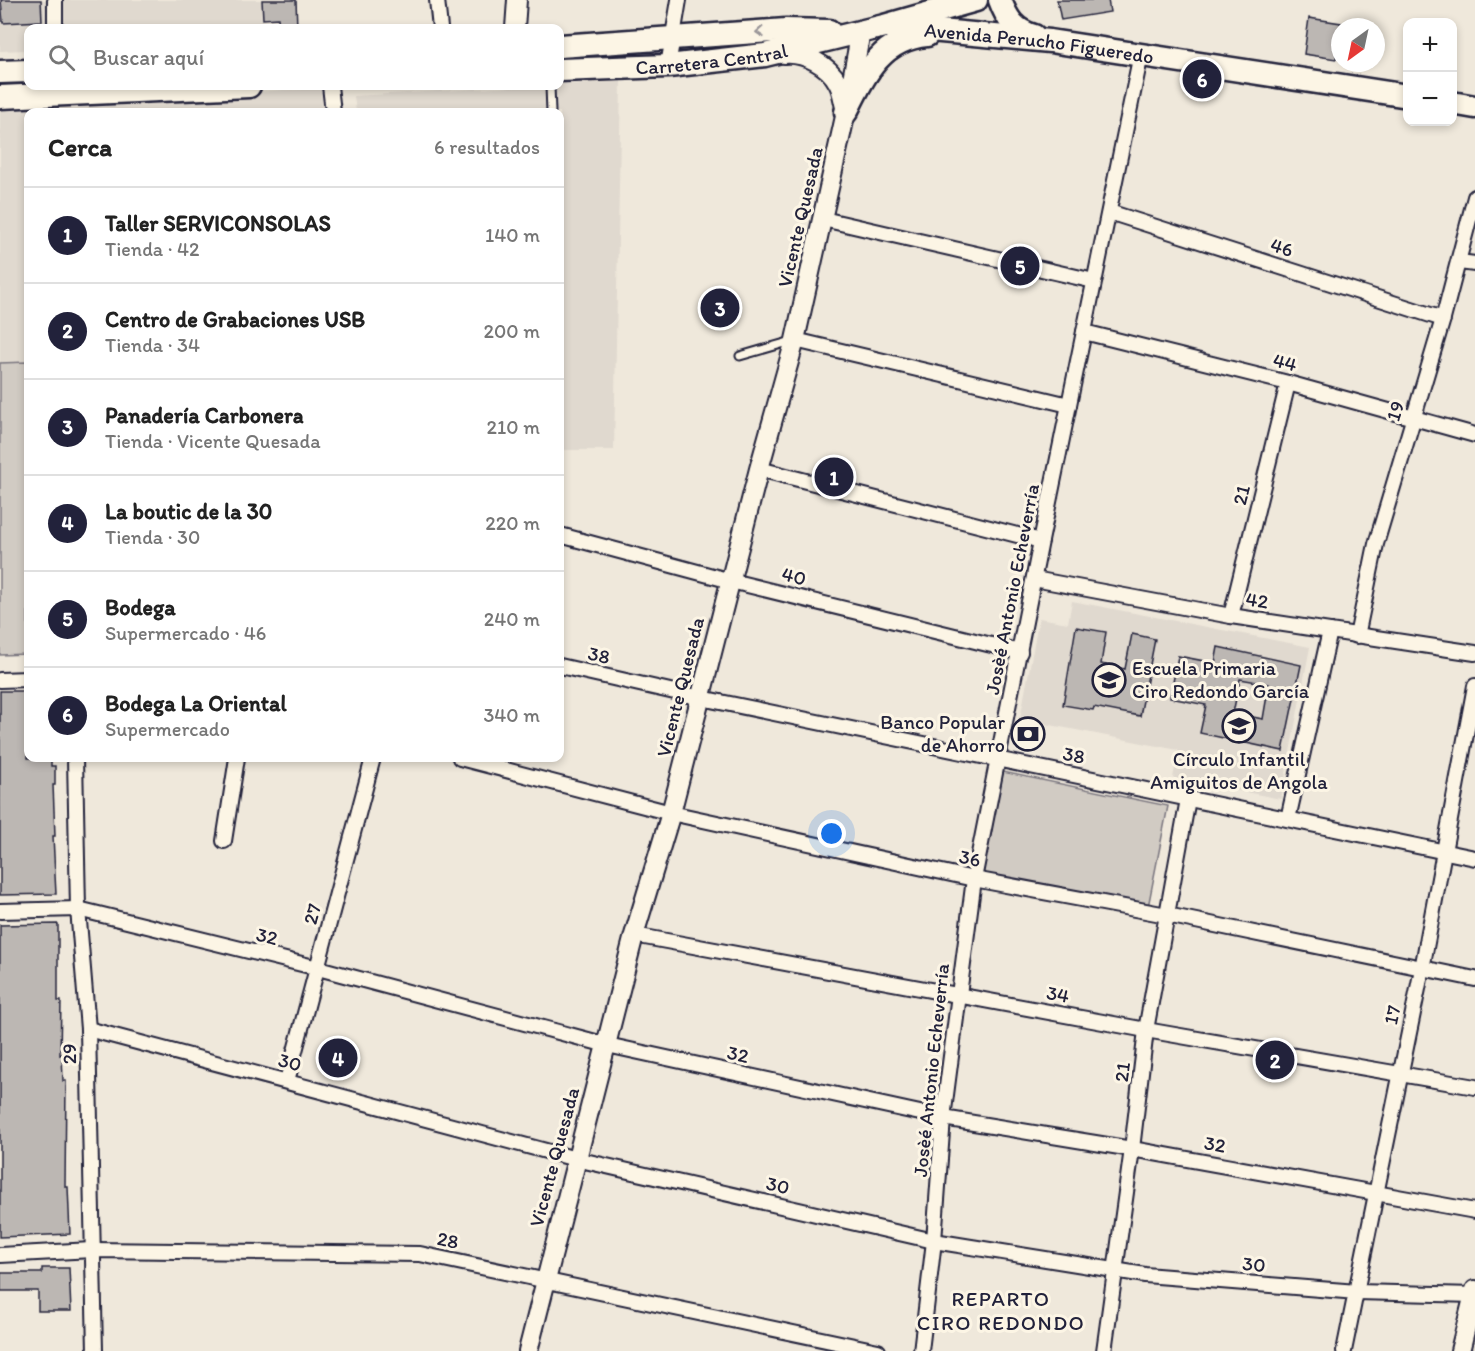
<!DOCTYPE html>
<html lang="es">
<head>
<meta charset="utf-8">
<style>
  :root { --surface:#fff; --page:#f2f2f2; --text:#222; --muted:#767676; --line:#e0e0e0; --accent:#22223b }
  body { margin:0; font-family:Itim,sans-serif; background:var(--page); color:var(--text) }
  .controls { position:absolute; right:18px; top:18px; display:grid; overflow:hidden; border-radius:12px; box-shadow:0 3px 9px #0003 }
  .controls button { width:54px; height:54px; display:grid; place-items:center; padding:0; border:0; border-bottom:2px solid var(--line); background:var(--surface); color:var(--text); font:30px sans-serif }
  .compass { position:absolute; left:1331px; top:18px; width:54px; height:54px; border-radius:50%; background:var(--surface); box-shadow:0 3px 9px #0003; rotate:213deg }
  .you { position:absolute; left:832px; top:834px; width:21px; height:21px; margin:-15px; border:4px solid #fff; border-radius:50%; background:#1a73e8; box-shadow:0 0 0 9px #1a73e833 }
  .badge { display:grid; place-items:center; width:39px; height:39px; border-radius:50%; background:var(--accent); color:#fff; font-size:20px; font-weight:700 }
  .pin { position:absolute; translate:-50% -50%; border:3px solid #fff; box-shadow:0 2px 6px #0006 }
  .list { margin:0; padding:0; list-style:none }
  h2 { display:flex; justify-content:space-between; align-items:center; height:78px; margin:0; padding:0 24px; font-size:26px }
  h2 small { font-size:20px; font-weight:400; color:var(--muted) }
  .list li { display:grid; grid-template-columns:39px 1fr auto; gap:18px; align-items:center; box-sizing:border-box; height:96px; padding:0 24px; border-top:2px solid var(--line) }
  .list b { display:block; font-size:22px; white-space:nowrap }
  .list p { margin:0; font-size:20px; white-space:nowrap; color:var(--muted) }
  .list em { font-size:20px; font-style:normal; color:var(--muted) }
  .icon { flex:none; width:33px; height:33px; fill:none; stroke:currentColor; stroke-width:2; stroke-linecap:round; stroke-linejoin:round }
  .map { position:relative; flex:none; width:1475px; height:1351px; overflow:hidden }
  .search { position:absolute; background:var(--surface); box-shadow:0 3px 9px #0003; left:24px; top:24px; width:540px; height:66px; display:flex; align-items:center; gap:15px; box-sizing:border-box; padding:0 21px; border-radius:12px; color:var(--muted); font-size:22px }
  .panel { position:absolute; background:var(--surface); box-shadow:0 3px 9px #0003; left:24px; top:108px; width:540px; height:654px; border-radius:12px }
  .map>svg:first-child { display:block }
  .built { fill:#e0d9cf }
  .green { fill:#d1cbc3; stroke:#7a767f; stroke-width:1.5 }
  .building { fill:#bcb7b3; stroke:#22223b; stroke-width:1.5; fill-rule:evenodd }
  .lines { fill:none; stroke-linecap:round; stroke-linejoin:round }
  .service-casing { stroke:#22223b; stroke-width:11 }
  .minor-casing { stroke:#22223b; stroke-width:18 }
  .tertiary-casing { stroke:#22223b; stroke-width:22 }
  .primary-casing { stroke:#22223b; stroke-width:27 }
  .trunk-casing { stroke:#22223b; stroke-width:27 }
  .service { stroke:#fcf5e5; stroke-width:7 }
  .minor { stroke:#fcf5e5; stroke-width:14 }
  .tertiary { stroke:#fcf5e5; stroke-width:18 }
  .primary { stroke:#fcf5e5; stroke-width:22 }
  .trunk { stroke:#fcf5e5; stroke-width:22 }
  .oneway { stroke:#9a9698 }
  .labels { text-anchor:middle; stroke-width:6; stroke-linejoin:round; paint-order:stroke }
  .street-label { font-size:20px; fill:#22223b; stroke:#fcf5e5 }
  .poi-label { font-size:20px; fill:#22223b; stroke:#fcf5e5; text-anchor:start }
  .neighbourhood-label { font-size:21px; letter-spacing:1.5px; fill:#22223b; stroke:#fcf5e5 }
</style>
</head>
<body>
<div class="map">
<svg width="1475" height="1351" viewBox="0 0 1475 1351">
  <rect width="100%" height="100%" fill="#efe8db"/>
  <filter id="ink" filterUnits="userSpaceOnUse"><feTurbulence type="fractalNoise" baseFrequency=".0167" numOctaves="2"/><feDisplacementMap in="SourceGraphic" scale="12" xChannelSelector="R" yChannelSelector="G"/><feConvolveMatrix kernelMatrix="1 2 1 2 8 2 1 2 1" color-interpolation-filters="sRGB"/></filter>
  <g filter="url(#ink)">
    <g class="built">
      <polygon points="0,0 262,0 263,28 28,28 28,50 0,51"/>
      <polygon points="621,81 614,450 560,450 560,112 356,112 354,96"/>
      <polygon points="321,88 323,112 28,112 28,362 0,363 0,106"/>
      <polygon points="1072,601 1310,647 1281,799 1173,778 1178,750 1020,719 1039,618 1068,623"/>
    </g>
    <g class="green">
      <polygon points="28,362 28,654 0,655 0,363"/>
      <polygon points="1003,772 1168,806 1148,907 983,873"/>
    </g>
    <g class="building">
      <polygon points="1,0 41,0 42,21 3,23"/>
      <polygon points="262,0 296,0 297,28 279,28 278,18 263,19"/>
      <polygon points="1057,0 1108,0 1110,12 1061,20"/>
      <polygon points="1309,18 1341,23 1336,59 1304,54"/>
      <polygon points="1076,627 1106,632 1101,664 1125,669 1132,634 1155,639 1140,716 1094,707 1093,710 1063,705"/>
      <path d="M1218,647L1301,665L1283,751L1200,733L1206,705L1170,698L1178,656L1215,663ZM1240,679L1269,684L1263,719L1233,713Z"/>
      <polygon points="0,691 28,691 28,758 51,758 51,766 55,766 55,785 53,785 55,836 53,836 56,894 0,895"/>
      <polygon points="1020,719 1042,723 1037,750 1015,746"/>
      <polygon points="58,924 58,1001 61,1001 60,1055 62,1054 63,1081 66,1081 65,1187 68,1187 70,1234 0,1237 0,925"/>
      <polygon points="42,1268 69,1268 71,1311 38,1311 38,1291 1,1291 1,1273 42,1273"/>
    </g>
    <g class="lines">
      <g class="service-casing">
        <g id="service">
          <polyline points="550,86 551,112"/>
          <polyline points="740,356 792,341"/>
        </g>
      </g>
      <g class="minor-casing">
        <g id="minor">
          <polyline points="55,0 55,28"/>
          <polyline points="437,0 440,28"/>
          <polyline points="668,66 679,0"/>
          <polyline points="330,86 333,112"/>
          <polyline points="1109,212 1443,319"/>
          <polyline points="823,219 1094,281"/>
          <polyline points="1459,262 1475,264"/>
          <polyline points="1084,332 1288,383 1475,435"/>
          <polyline points="795,340 1069,405"/>
          <polyline points="759,469 1041,541"/>
          <polyline points="560,535 731,581 1020,652"/>
          <polyline points="1034,579 1231,616 1475,653"/>
          <polyline points="1231,616 1288,383"/>
          <polyline points="1357,636 1376,544 1443,319 1475,197"/>
          <polyline points="560,666 701,698 1475,858"/>
          <polyline points="0,680 28,679"/>
          <polyline points="75,758 78,909 88,1029 95,1351"/>
          <polyline points="460,758 671,813 974,879 1167,915 1475,979"/>
          <polyline points="1288,819 1330,631"/>
          <polyline points="224,841 237,758"/>
          <polyline points="0,911 78,909 318,968 607,1045 943,1118 1132,1149 1475,1211"/>
          <polyline points="634,935 1146,1030 1475,1087"/>
          <polyline points="88,1029 576,1159 934,1241 1145,1275 1357,1292 1475,1295"/>
          <polyline points="287,1081 373,758"/>
          <polyline points="0,1255 92,1250 420,1254 878,1351"/>
          <polyline points="921,1351 934,1241 943,1118 974,879 1041,541 1141,54"/>
          <polyline points="1104,1351 1132,1149 1146,1030 1188,799"/>
          <polyline points="1344,1351 1422,969 1475,686"/>
        </g>
      </g>
      <g class="tertiary-casing">
        <g id="tertiary">
          <polyline points="515,28 517,0"/>
          <path d="M784,54C804,52 829,65 838,83C842,90 843,100 845,107"/>
          <polyline points="528,1351 634,935 671,813 759,469 795,340 846,112 861,31"/>
          <polyline points="1460,1351 1475,1290"/>
        </g>
      </g>
      <g class="primary-casing">
        <g id="primary">
          <path d="M1000,0C1007,19 1014,30 1034,36"/>
          <path id="s1" d="M886,26L1050,41L1408,96"/>
          <polyline points="1452,103 1475,107"/>
          <path d="M846,112C865,74 881,39 927,35"/>
        </g>
      </g>
      <g class="trunk-casing">
        <g id="trunk">
          <polyline points="560,46 786,30 829,31"/>
          <path id="s2" d="M560,70L668,66L765,55L884,26L976,0"/>
          <polyline points="0,72 28,71"/>
          <polyline points="0,97 249,86"/>
        </g>
      </g>
      <use href="#service" class="service"/>
      <use href="#minor" class="minor"/>
      <use href="#tertiary" class="tertiary"/>
      <use href="#primary" class="primary"/>
      <use href="#trunk" class="trunk"/>
    </g>
    <defs><path id="oneway-chevron" d="M-2-3.5L2.5 0L-2 3.5" fill="none" stroke-width="1.6" stroke-linecap="round" stroke-linejoin="round" transform="scale(1.5)"/></defs>
    <use class="oneway" href="#oneway-chevron" transform="translate(760 32) rotate(175)"/>
  </g>
  <defs>
    <g id="school-ring" transform="scale(1.725)"><circle r="9.5" fill="#fcf5e5" stroke="#22223b" stroke-width="1.5"/><path d="M0-5L7-2L0 1L-7-2ZM-4 1L0 2.5L4 1V4Q0 6-4 4Z" fill="#22223b"/></g>
    <g id="bank-ring" transform="scale(1.725)"><circle r="9.5" fill="#fcf5e5" stroke="#22223b" stroke-width="1.5"/><path d="M-6-4H6V4H-6ZM0-2.3a2.3 2.3 0 1 0 0 4.6a2.3 2.3 0 1 0 0-4.6Z" fill="#22223b"/></g>
  </defs>
  <g fill-rule="evenodd">
    <use href="#school-ring" x="1109" y="680"/>
    <use href="#school-ring" x="1239" y="726"/>
    <use href="#bank-ring" x="1028" y="734"/>
  </g>
  <g class="labels">
    <g class="street-label">
      <text dy="7" stroke="none"><textPath href="#s1" startOffset="154">Avenida Perucho Figueredo</textPath></text>
      <text dy="7" stroke="none"><textPath href="#s2" startOffset="152">Carretera Central</textPath></text>
      <text transform="translate(800 217) rotate(-77)" y="7">Vicente Quesada</text>
      <text transform="translate(1282 247) rotate(18)" y="7">46</text>
      <text transform="translate(1285 362) rotate(14)" y="7">44</text>
      <text transform="translate(1395 411) rotate(-73)" y="7">19</text>
      <text transform="translate(1241 495) rotate(-76)" y="7">21</text>
      <text transform="translate(794 576) rotate(14)" y="7">40</text>
      <text transform="translate(1012 589) rotate(-79)" y="7">Josèé Antonio Echeverría</text>
      <text transform="translate(1257 600) rotate(9)" y="7">42</text>
      <text transform="translate(599 655) rotate(13)" y="7">38</text>
      <text transform="translate(680 687) rotate(-76)" y="7">Vicente Quesada</text>
      <text transform="translate(1074 755) rotate(12)" y="7">38</text>
      <text transform="translate(970 858) rotate(12)" y="7">36</text>
      <text transform="translate(312 914) rotate(-75)" y="7">27</text>
      <text transform="translate(267 936) rotate(14)" y="7">32</text>
      <text transform="translate(1058 994) rotate(11)" y="7">34</text>
      <text transform="translate(1392 1015) rotate(-78)" y="7">17</text>
      <text transform="translate(69 1054) rotate(-91)" y="7">29</text>
      <text transform="translate(738 1054) rotate(12)" y="7">32</text>
      <text transform="translate(290 1062) rotate(15)" y="7">30</text>
      <text transform="translate(931 1070) rotate(-84)" y="7">Josèé Antonio Echeverría</text>
      <text transform="translate(1122 1072) rotate(-83)" y="7">21</text>
      <text transform="translate(1215 1144) rotate(10)" y="7">32</text>
      <text transform="translate(554 1157) rotate(-75)" y="7">Vicente Quesada</text>
      <text transform="translate(778 1185) rotate(13)" y="7">30</text>
      <text transform="translate(448 1240) rotate(12)" y="7">28</text>
      <text transform="translate(1254 1264) rotate(5)" y="7">30</text>
    </g>
    <g class="poi-label">
      <text x="1132" y="675">Escuela Primaria<tspan x="1132" dy="23">Ciro Redondo García</tspan></text>
      <text x="1005" y="729" text-anchor="end">Banco Popular<tspan x="1005" dy="23">de Ahorro</tspan></text>
      <text x="1239" y="766" text-anchor="middle">Círculo Infantil<tspan x="1239" dy="23">Amiguitos de Angola</tspan></text>
    </g>
    <g class="neighbourhood-label">
      <text x="1001" y="1306">REPARTO<tspan x="1001" dy="24">CIRO REDONDO</tspan></text>
    </g>
  </g>
</svg>
<div class="controls">
<button>+</button>
<button>−</button>
</div>
<svg class="compass" viewBox="-18 -18 36 36"><path d="M0-13l5 13h-10z" fill="#e53935"/><path d="M0 13l5-13h-10z" fill="#767676"/></svg>
<div class="you"></div>
<div class="pin badge" style="left:834px;top:477px">1</div>
<div class="pin badge" style="left:1275px;top:1060px">2</div>
<div class="pin badge" style="left:720px;top:308px">3</div>
<div class="pin badge" style="left:338px;top:1058px">4</div>
<div class="pin badge" style="left:1020px;top:266px">5</div>
<div class="pin badge" style="left:1202px;top:79px">6</div>
<div class="search"><svg class="icon" aria-label="search" viewBox="0 0 24 24"><circle cx="10" cy="10" r="6"/><path d="M15 15l6 6"/></svg>Buscar aquí</div>
<section class="panel">
<h2>Cerca<small>6 resultados</small></h2>
<ul class="list">
<li><span class="badge">1</span><div><b>Taller SERVICONSOLAS</b><p>Tienda · 42</p></div><em>140 m</em></li>
<li><span class="badge">2</span><div><b>Centro de Grabaciones USB</b><p>Tienda · 34</p></div><em>200 m</em></li>
<li><span class="badge">3</span><div><b>Panadería Carbonera</b><p>Tienda · Vicente Quesada</p></div><em>210 m</em></li>
<li><span class="badge">4</span><div><b>La boutic de la 30</b><p>Tienda · 30</p></div><em>220 m</em></li>
<li><span class="badge">5</span><div><b>Bodega</b><p>Supermercado · 46</p></div><em>240 m</em></li>
<li><span class="badge">6</span><div><b>Bodega La Oriental</b><p>Supermercado</p></div><em>340 m</em></li>
</ul>
</section>
</div>
</body>
</html>
